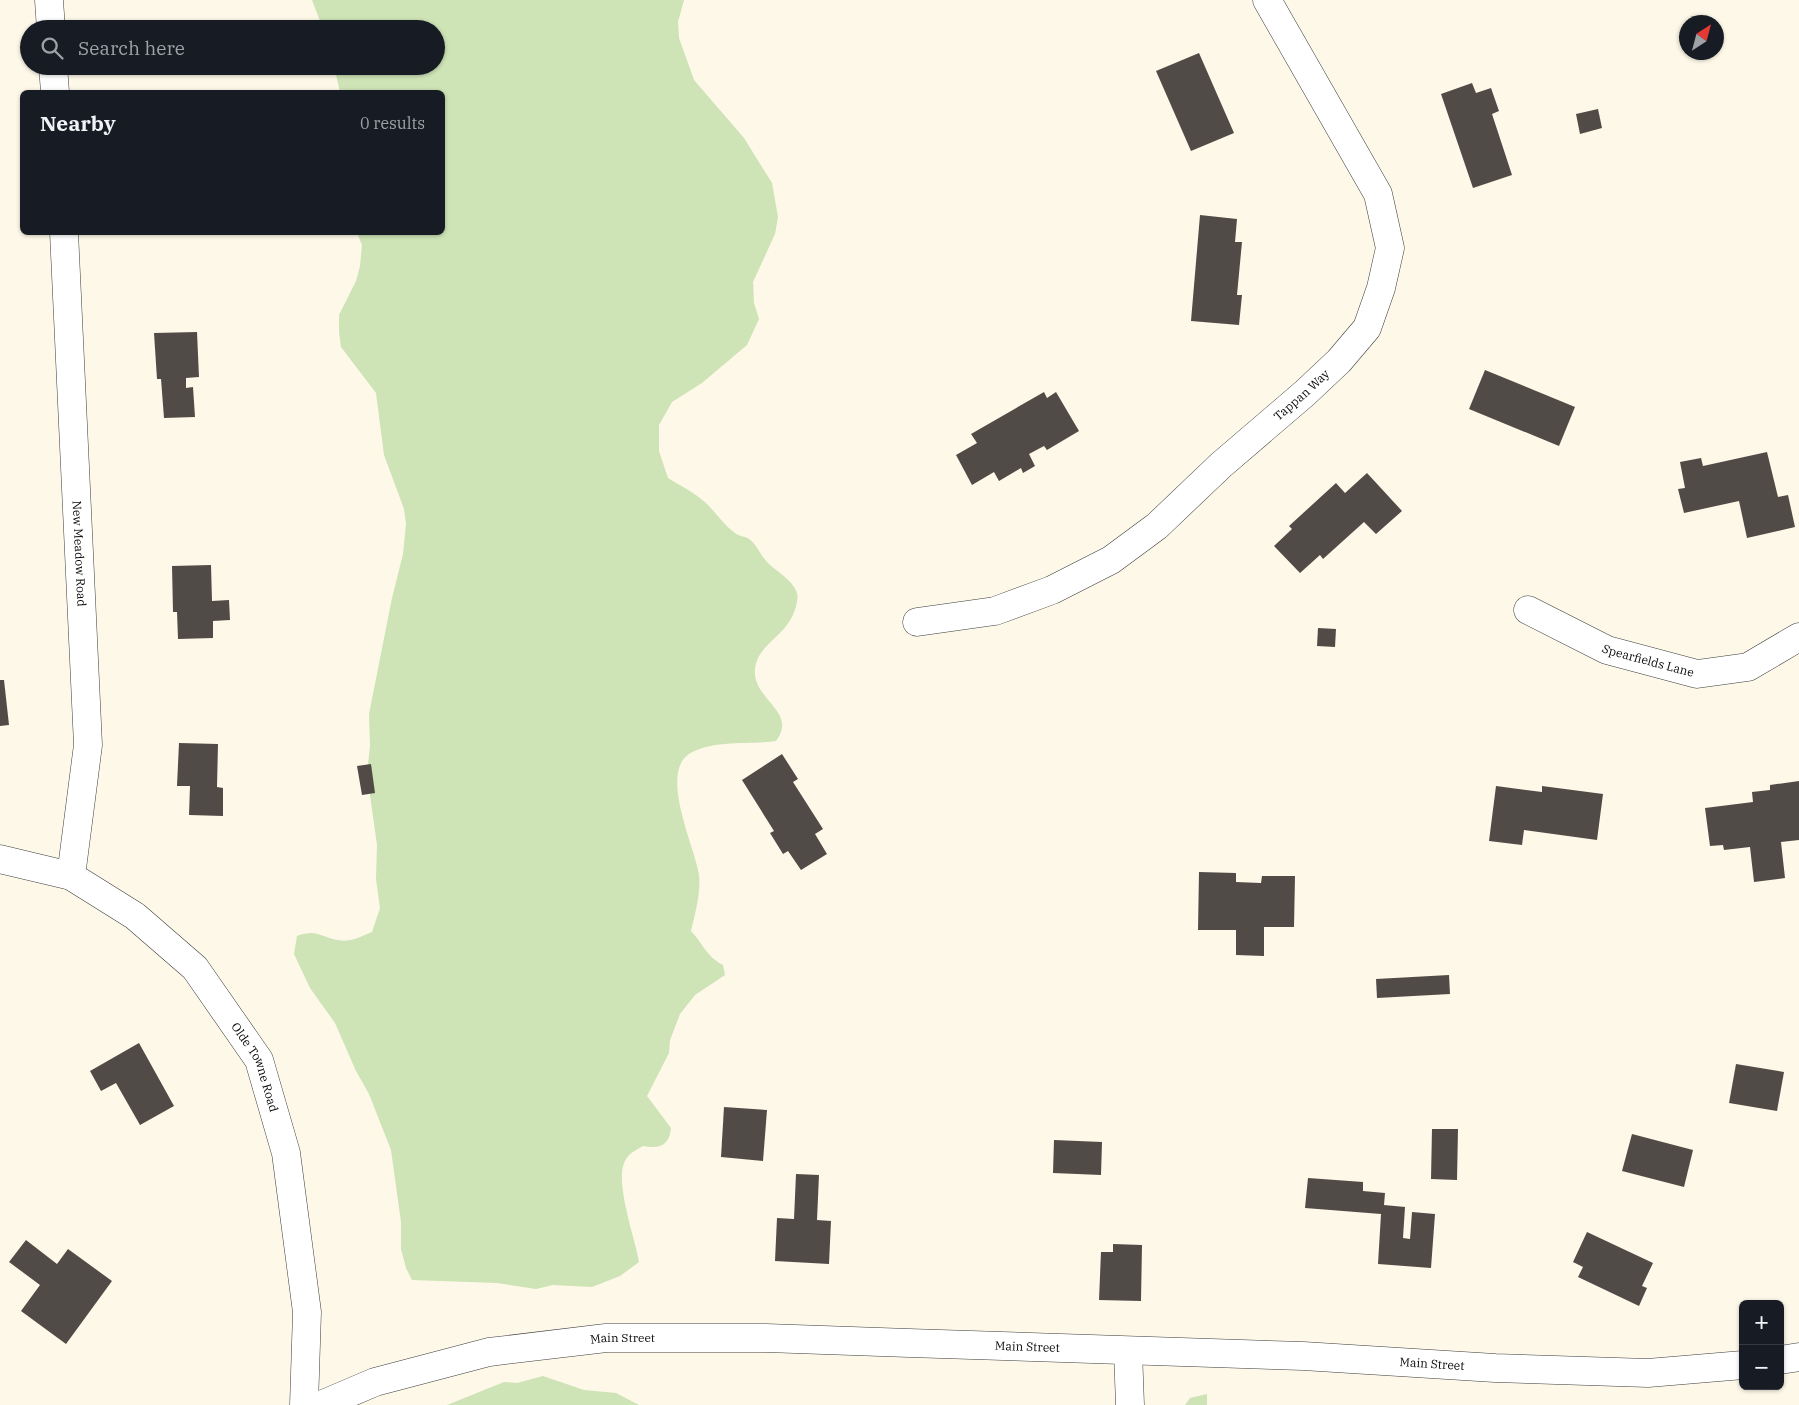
<!DOCTYPE html>
<html lang="en">
<head>
<meta charset="utf-8">
<style>
  :root { --surface:#171b24; --page:#242831; --text:#f1f3f6; --muted:#9ea1a6; --line:#363941 }
  body { margin:0; font-family:"IBM Plex Serif",serif; background:var(--page); color:var(--text) }
  .controls { position:absolute; right:15px; bottom:15px; display:grid; overflow:hidden; border-radius:8px; box-shadow:0 1px 4px #0004 }
  .controls button { width:45px; height:45px; display:grid; place-items:center; padding:0; border:0; border-bottom:1px solid var(--line); background:var(--surface); color:var(--text); font:25px sans-serif }
  .compass { position:absolute; left:1679px; top:15px; width:45px; height:45px; border-radius:50%; background:var(--surface); box-shadow:0 1px 4px #0004; rotate:36deg }
  .list { margin:0; padding:0; list-style:none }
  h2 { display:flex; justify-content:space-between; align-items:center; height:65px; margin:0; padding:0 20px; font-size:21px }
  h2 small { font-size:16px; font-weight:400; color:var(--muted) }
  .icon { flex:none; width:28px; height:28px; fill:none; stroke:currentColor; stroke-width:2; stroke-linecap:round; stroke-linejoin:round }
  .map { position:relative; flex:none; width:1799px; height:1405px; overflow:hidden }
  .search { position:absolute; background:var(--surface); box-shadow:0 1px 4px #0004; left:20px; top:20px; width:425px; height:55px; display:flex; align-items:center; gap:12px; box-sizing:border-box; padding:0 18px; border-radius:28px; color:var(--muted); font-size:19px }
  .panel { position:absolute; background:var(--surface); box-shadow:0 1px 4px #0004; left:20px; top:90px; width:425px; height:145px; border-radius:8px }
  .map>svg:first-child { display:block }
  .green { fill:#cee3b6 }
  .building { fill:#514b47 }
  .lines { fill:none; stroke-linecap:round; stroke-linejoin:round }
  .minor-casing { stroke:#3c3c3c; stroke-width:29 }
  .minor { stroke:#fff; stroke-width:28 }
  .labels { text-anchor:middle; stroke-width:5; stroke-linejoin:round; paint-order:stroke }
  .street-label { font-size:12px; fill:#090909; stroke:#fff }
</style>
</head>
<body>
<div class="map">
<svg width="1799" height="1405" viewBox="0 0 1799 1405">
  <rect width="100%" height="100%" fill="#fdf8e8"/>
  <g class="green">
    <path d="M312,0H684L678,22L679,38L694,80L744,138L772,183L778,217L775,234L753,282L754,303L759,319L747,345L702,383L672,402L659,425V451L668,478C681,486 695,493 706,503C716,513 724,525 735,533C740,537 745,536 749,539C757,544 761,557 768,563C777,572 793,580 797,593C799,601 794,615 789,622C778,640 753,649 755,675C758,702 797,713 776,741C749,745 713,739 689,754C659,774 695,847 699,875C701,893 695,914 691,931C703,944 707,957 723,965L725,975L695,995L680,1014L670,1040L669,1053L647,1096L671,1128C669,1146 660,1149 643,1146C636,1150 629,1153 625,1161C614,1181 635,1238 639,1262L620,1276L592,1287L553,1285L536,1289L497,1283L412,1280L406,1268L401,1249V1222L391,1150L369,1094L356,1071L335,1023L310,988L294,954L297,936C316,929 319,936 337,940C350,943 360,937 372,932L380,908L376,879L377,845L367,774L370,746L369,714L392,598L403,554L406,524L404,509L384,455L376,393L341,347L339,332V315L356,281L360,266L362,245L357,233L442,232V92H340L334,66H436V29H323Z"/>
    <polygon points="543,1376 584,1390 616,1393 639,1405 447,1405 504,1382 517,1383"/>
    <polygon points="1207,1394 1207,1405 1185,1405 1190,1398"/>
  </g>
  <g class="building">
    <polygon points="1199,53 1234,133 1191,151 1156,71"/>
    <polygon points="1472,83 1476,93 1491,88 1499,111 1492,114 1512,175 1473,188 1441,94"/>
    <polygon points="1598,109 1602,128 1580,134 1576,114"/>
    <polygon points="1200,215 1237,219 1235,242 1242,242 1237,295 1242,295 1239,325 1191,321"/>
    <polygon points="197,332 199,377 186,378 186,388 193,387 195,417 164,418 161,379 157,379 154,333"/>
    <polygon points="1485,370 1575,407 1559,446 1469,409"/>
    <polygon points="1044,392 1047,398 1056,392 1079,431 1047,450 1044,446 1029,454 1035,466 1023,473 1021,468 999,481 994,472 972,485 956,455 977,443 971,434"/>
    <polygon points="1767,452 1778,497 1788,495 1795,527 1747,538 1739,501 1684,513 1678,489 1685,488 1680,462 1701,458 1703,466"/>
    <polygon points="1367,473 1402,511 1376,534 1364,522 1323,559 1320,555 1300,573 1274,546 1292,529 1289,526 1336,483 1345,493"/>
    <polygon points="211,565 212,601 229,600 230,620 213,621 213,638 178,639 177,612 173,612 172,566"/>
    <polygon points="1318,628 1336,629 1335,647 1317,646"/>
    <polygon points="0,680 4,680 9,725 0,726"/>
    <polygon points="179,743 218,744 217,787 223,788 223,816 189,815 190,786 177,786"/>
    <polygon points="782,754 798,779 793,782 823,829 815,834 827,854 801,870 788,851 783,854 770,833 774,831 742,780"/>
    <polygon points="371,764 375,793 362,795 357,766"/>
    <polygon points="1799,781 1799,840 1781,842 1785,878 1754,882 1750,847 1724,850 1723,845 1710,846 1705,808 1753,802 1752,792 1770,790 1770,785"/>
    <polygon points="1496,786 1542,792 1542,786 1603,794 1597,840 1524,830 1522,845 1489,841"/>
    <polygon points="1199,872 1236,873 1236,882 1261,883 1262,876 1295,876 1294,927 1264,927 1264,956 1236,955 1236,930 1198,930"/>
    <polygon points="1449,975 1450,994 1377,998 1376,979"/>
    <polygon points="139,1043 174,1106 140,1125 116,1083 101,1091 90,1071"/>
    <polygon points="1736,1064 1784,1072 1777,1111 1729,1103"/>
    <polygon points="724,1107 767,1110 763,1161 721,1157"/>
    <polygon points="1432,1129 1458,1129 1457,1180 1431,1179"/>
    <polygon points="1632,1134 1693,1150 1684,1187 1622,1171"/>
    <polygon points="1054,1140 1102,1142 1101,1175 1053,1173"/>
    <polygon points="796,1174 819,1175 817,1220 831,1221 829,1264 775,1261 777,1218 794,1219"/>
    <polygon points="1308,1178 1363,1182 1363,1191 1385,1193 1384,1205 1405,1207 1403,1238 1410,1239 1412,1212 1435,1214 1431,1268 1378,1264 1381,1214 1305,1208"/>
    <polygon points="1587,1232 1653,1263 1642,1286 1647,1288 1639,1306 1578,1277 1583,1267 1573,1262"/>
    <polygon points="26,1240 57,1264 68,1249 112,1281 66,1344 21,1311 40,1285 9,1262"/>
    <polygon points="1113,1244 1142,1245 1141,1301 1099,1300 1101,1252 1113,1252"/>
  </g>
  <g class="lines">
    <g class="minor-casing">
      <g id="minor">
        <polyline points="49,0 51,29"/>
        <polyline points="53,66 55,92"/>
        <path id="s1" d="M64,232L88,745L71,876"/>
        <path id="s2" d="M1528,610L1607,650L1697,674L1748,667L1799,637"/>
        <path id="s3" d="M917,622L995,611L1052,590L1111,560L1157,526L1221,465L1305,393L1339,361L1367,328L1381,288L1390,248L1378,194L1267,0"/>
        <path id="s4" d="M0,859L71,876L135,916L195,968L259,1060L286,1153L307,1312L304,1405"/>
        <polyline points="1128,1351 1130,1405"/>
        <polyline points="1780,1360 1799,1357"/>
        <path id="s5" d="M321,1405L375,1382L489,1352L606,1338H766L909,1343L1303,1356L1495,1368L1648,1373L1743,1365"/>
      </g>
    </g>
    <use href="#minor" class="minor"/>
  </g>
  <g class="labels">
    <g class="street-label">
      <text dy="4" stroke="none"><textPath href="#s3" startOffset="458">Tappan Way</textPath></text>
      <text dy="4" stroke="none"><textPath href="#s1" startOffset="322">New Meadow Road</textPath></text>
      <text dy="4" stroke="none"><textPath href="#s2" startOffset="131">Spearfields Lane</textPath></text>
      <text dy="4" stroke="none"><textPath href="#s4" startOffset="345">Olde Towne Road</textPath></text>
      <text dy="4" stroke="none"><textPath href="#s5" startOffset="311">Main Street</textPath></text>
      <text dy="4" stroke="none"><textPath href="#s5" startOffset="716">Main Street</textPath></text>
      <text dy="4" stroke="none"><textPath href="#s5" startOffset="1121">Main Street</textPath></text>
    </g>
  </g>
</svg>
<div class="controls">
<button>+</button>
<button>−</button>
</div>
<svg class="compass" viewBox="-18 -18 36 36"><path d="M0-13l5 13h-10z" fill="#e53935"/><path d="M0 13l5-13h-10z" fill="#9ea1a6"/></svg>
<div class="search"><svg class="icon" aria-label="search" viewBox="0 0 24 24"><circle cx="10" cy="10" r="6"/><path d="M15 15l6 6"/></svg>Search here</div>
<section class="panel">
<h2>Nearby<small>0 results</small></h2>
<ul class="list">
</ul>
</section>
</div>
</body>
</html>
